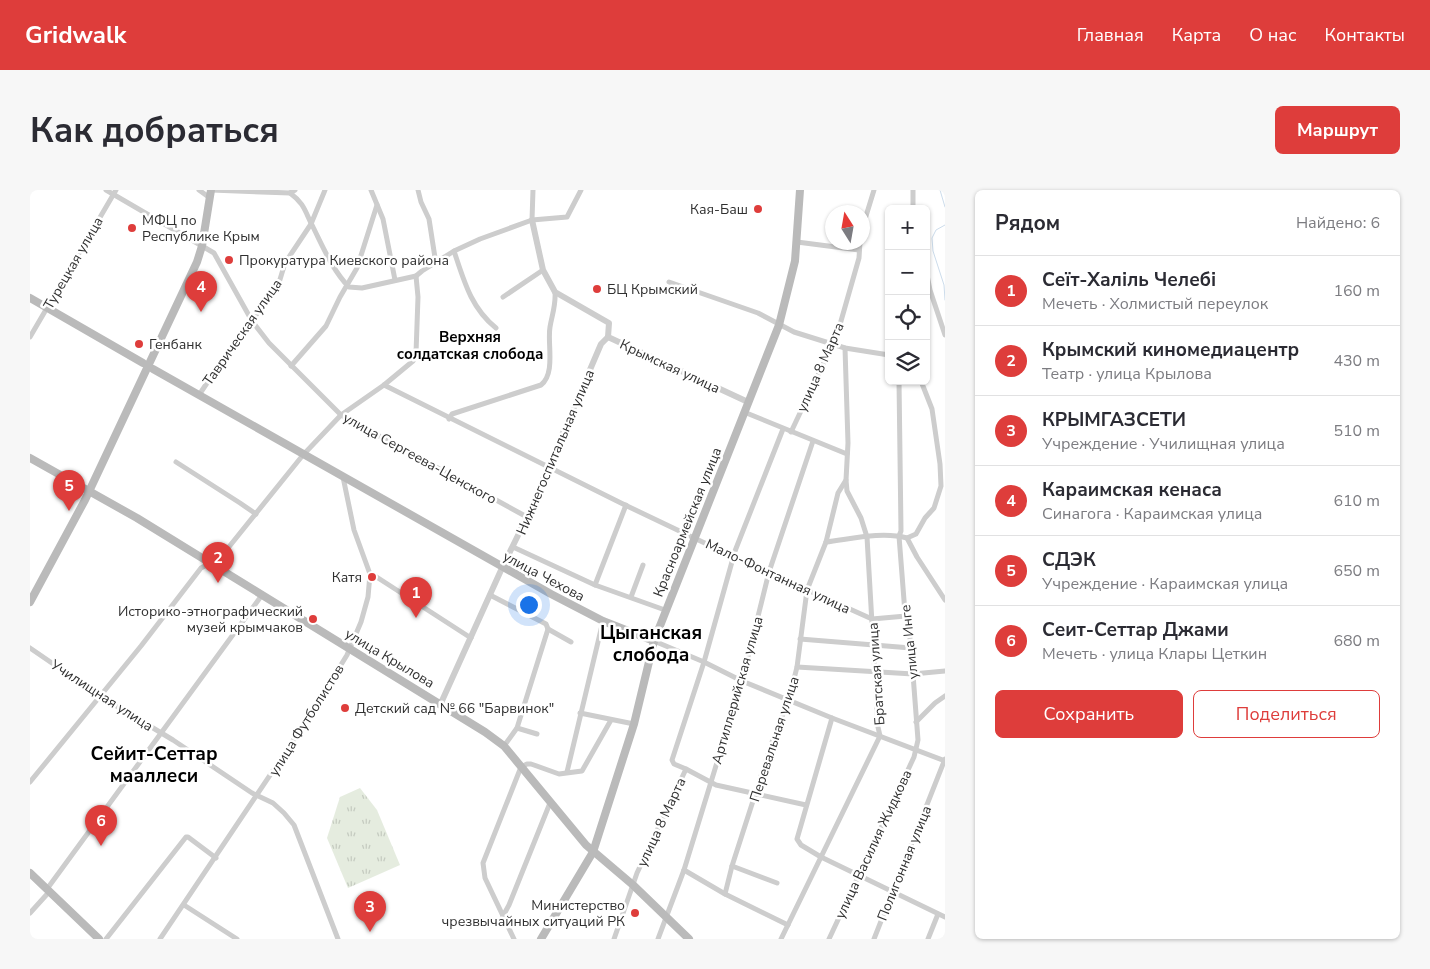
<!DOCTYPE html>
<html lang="ru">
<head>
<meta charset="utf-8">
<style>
  :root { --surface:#fff; --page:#f7f7f7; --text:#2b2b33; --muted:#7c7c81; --line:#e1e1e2; --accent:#de3d3b }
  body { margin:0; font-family:"Nunito Sans",sans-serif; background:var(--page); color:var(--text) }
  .controls { position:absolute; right:15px; top:15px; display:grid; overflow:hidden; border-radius:8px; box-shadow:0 1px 4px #0004 }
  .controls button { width:45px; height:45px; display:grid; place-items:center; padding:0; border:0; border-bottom:1px solid var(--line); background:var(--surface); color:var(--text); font:25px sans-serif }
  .compass { position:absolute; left:795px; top:15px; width:45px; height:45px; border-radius:50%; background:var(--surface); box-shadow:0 1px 4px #0004; rotate:349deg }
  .you { position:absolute; left:498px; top:414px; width:18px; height:18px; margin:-12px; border:4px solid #fff; border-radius:50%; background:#1a73e8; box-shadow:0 0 0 8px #1a73e833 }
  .badge { display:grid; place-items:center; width:32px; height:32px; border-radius:50%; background:var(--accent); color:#fff; font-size:16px; font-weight:700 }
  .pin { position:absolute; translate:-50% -41px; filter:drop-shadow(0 1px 2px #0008) }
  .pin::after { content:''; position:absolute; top:26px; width:18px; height:15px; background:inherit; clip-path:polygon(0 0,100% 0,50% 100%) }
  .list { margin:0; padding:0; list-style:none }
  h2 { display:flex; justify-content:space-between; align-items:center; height:65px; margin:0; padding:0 20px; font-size:21px }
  h2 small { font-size:16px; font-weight:400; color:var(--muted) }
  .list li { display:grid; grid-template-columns:32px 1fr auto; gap:15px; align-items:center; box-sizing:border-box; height:70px; padding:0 20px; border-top:1px solid var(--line) }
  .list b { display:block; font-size:19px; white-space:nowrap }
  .list p { margin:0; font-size:16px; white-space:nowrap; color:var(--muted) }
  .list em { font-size:16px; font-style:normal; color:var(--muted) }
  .actions { display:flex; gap:10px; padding:15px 20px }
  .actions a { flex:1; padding:11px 0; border:1px solid var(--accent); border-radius:8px; text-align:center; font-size:18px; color:var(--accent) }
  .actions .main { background:var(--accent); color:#fff }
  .icon { flex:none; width:28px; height:28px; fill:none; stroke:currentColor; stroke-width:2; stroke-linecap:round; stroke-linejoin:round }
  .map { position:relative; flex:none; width:915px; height:749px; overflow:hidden; border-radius:8px }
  header { display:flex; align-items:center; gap:30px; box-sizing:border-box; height:70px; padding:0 25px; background:var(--accent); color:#fff }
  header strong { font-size:24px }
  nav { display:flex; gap:28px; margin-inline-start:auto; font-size:18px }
  .intro { display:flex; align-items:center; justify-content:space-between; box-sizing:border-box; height:120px; padding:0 30px }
  h1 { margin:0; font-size:35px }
  .button { padding:12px 22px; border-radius:8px; background:var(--accent); color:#fff; font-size:18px; font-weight:700 }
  main { display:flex; gap:30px; padding:0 30px }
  aside { flex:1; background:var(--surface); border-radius:8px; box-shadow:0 1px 4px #0004 }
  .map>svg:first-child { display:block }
  .park { fill:url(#park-tufts) }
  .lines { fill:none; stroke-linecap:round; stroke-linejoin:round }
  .stream { stroke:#ccdceb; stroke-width:1 }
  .minor { stroke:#cdcdcd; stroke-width:5 }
  .tertiary { stroke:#cdcdcd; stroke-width:6 }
  .secondary { stroke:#bababa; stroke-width:8 }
  .poi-dot { fill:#de3d3b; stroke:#fff; stroke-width:2 }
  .labels { text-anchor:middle; stroke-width:5; stroke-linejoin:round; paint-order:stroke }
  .poi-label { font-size:14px; fill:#303030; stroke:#fff; text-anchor:start }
  .street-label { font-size:14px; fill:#303030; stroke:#fff }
  .neighbourhood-label { font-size:15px; font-weight:bold; fill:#000; stroke:#fff }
  .district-label { font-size:19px; font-weight:bold; fill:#000; stroke:#fff }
</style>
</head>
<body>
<header>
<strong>Gridwalk</strong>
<nav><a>Главная</a><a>Карта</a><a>О нас</a><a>Контакты</a></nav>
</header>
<div class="intro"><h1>Как добраться</h1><a class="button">Маршрут</a></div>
<main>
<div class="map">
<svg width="915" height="749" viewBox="0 0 915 749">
  <defs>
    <pattern id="park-tufts" width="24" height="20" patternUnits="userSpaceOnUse" patternTransform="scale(1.25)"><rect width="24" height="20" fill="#e5ecdf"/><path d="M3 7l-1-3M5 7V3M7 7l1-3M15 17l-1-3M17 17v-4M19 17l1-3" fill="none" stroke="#c5cbc0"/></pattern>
  </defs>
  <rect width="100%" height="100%" fill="#fff"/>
  <polygon class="park" points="330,598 347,620 370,675 318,698 297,648 310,607"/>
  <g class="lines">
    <g class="stream">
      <polyline points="910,0 915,17"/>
      <polyline points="915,35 906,40 902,48 903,61 914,95 915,110"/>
    </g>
    <g class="minor">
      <polyline points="76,0 184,63 222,131 239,153 311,225 497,327"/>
      <polyline points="169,0 180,8"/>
      <polyline points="181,0 260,3 265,0"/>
      <polyline points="341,0 353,29 365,90"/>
      <polyline points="388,0 391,12 399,29 406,74"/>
      <polyline points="883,0 883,19"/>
      <path d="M260,3C275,14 275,22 283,37C293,57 303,81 319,97L332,98L386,86"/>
      <polyline points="502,30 503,0"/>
      <polyline points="832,39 844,0"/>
      <polyline points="767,52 829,60"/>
      <path d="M424,61C434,91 441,118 466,138"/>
      <polyline points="896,80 900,100 915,145"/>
      <polyline points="386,86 392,81 424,61 450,49 502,30 537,27 551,0"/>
      <polyline points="639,92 728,123 764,142 815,158 859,165"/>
      <polyline points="473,107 513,80"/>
      <polyline points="0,147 86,0"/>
      <polyline points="261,176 296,136 310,107 327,78 347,15"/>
      <polyline points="354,195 595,315 704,367 842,429 876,426"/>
      <polyline points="169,205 197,163 248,96 255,73 281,34 295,0"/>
      <polyline points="714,222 817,264"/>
      <path d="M419,229L422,224L511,195C526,183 517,153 520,137C522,125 526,115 525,102"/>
      <polyline points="753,239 705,361 674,472 642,570 644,574 656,579 686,595 776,615"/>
      <polyline points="761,242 807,145 829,68 830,52"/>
      <polyline points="146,272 210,313 226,324"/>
      <polyline points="877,348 886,344 895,328 904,318 911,296 910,274 902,219 891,191"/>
      <path d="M796,352C821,349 852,341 877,348L887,367L915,410"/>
      <polyline points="483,357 565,395 635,420"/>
      <polyline points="340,384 345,386 441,448"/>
      <polyline points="565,395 596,315"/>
      <polyline points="460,405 516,434 518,439 541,452"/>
      <polyline points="601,407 613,375"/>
      <polyline points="770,449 881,458"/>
      <polyline points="624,451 674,472 712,491 802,528 915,571"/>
      <polyline points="0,458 70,506 143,550 222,603 243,613 254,623 264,635 308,749"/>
      <polyline points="767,477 883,484 915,481"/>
      <polyline points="550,523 604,534"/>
      <polyline points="802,528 767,649 771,655 791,667 915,727"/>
      <polyline points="886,532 905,513 915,506"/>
      <polyline points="487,538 507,544"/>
      <polyline points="474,556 487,538 518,439"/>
      <polyline points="537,582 573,431"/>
      <polyline points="0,592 111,456 171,378 190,368 273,265 311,225 354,195 383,171 386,163 388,107 386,86"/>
      <polyline points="702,676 747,693"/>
      <polyline points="654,680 695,704 758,735"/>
      <polyline points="17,699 232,405"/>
      <polyline points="695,704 702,676 743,549 759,509 767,477 777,400 796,352 808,303 816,290 818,253 815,158"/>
      <polyline points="154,715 207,749"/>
      <polyline points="0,723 19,702"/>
      <polyline points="473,726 479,715 520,613"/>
      <polyline points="76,749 156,647 158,647 186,668"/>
      <polyline points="130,749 279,527 317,465 331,432 338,407 340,384 324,340 313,287"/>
      <polyline points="484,749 455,688 453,673 491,577 497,574 501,574 529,584 552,581 581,530"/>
      <polyline points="584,749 607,683 656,579"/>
      <polyline points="628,749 654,680 712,491 739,382 783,251"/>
      <polyline points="751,749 850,546 848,537 837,347 831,328 817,301 816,290"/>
      <polyline points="799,749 884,567 888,550 881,458 879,439 875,423 869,346 871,341 869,191"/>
      <polyline points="844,749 915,569"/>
      <polyline points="898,749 908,724"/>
    </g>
    <g class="tertiary">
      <polyline points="502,30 513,80 525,102 579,133 578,147"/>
      <polyline points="578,147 718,212"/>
      <polyline points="411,513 472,378 497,327 571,154 578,147"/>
    </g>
    <g class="secondary">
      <polyline points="0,108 113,173"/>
      <polyline points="123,179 521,404 573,431 624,451"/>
      <polyline points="0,268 107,328 455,542 474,556 556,655 603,695 659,749"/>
      <polyline points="0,412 55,310 167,72 172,56 181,0"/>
      <polyline points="0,683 69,749"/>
      <polyline points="511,749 563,662 604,534 624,451 749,135 765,71 770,0"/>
    </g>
  </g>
  <g class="poi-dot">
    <circle cx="728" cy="19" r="5"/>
    <circle cx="102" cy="38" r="5"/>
    <circle cx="199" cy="70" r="5"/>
    <circle cx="567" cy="99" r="5"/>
    <circle cx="109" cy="154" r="5"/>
    <circle cx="342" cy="387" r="5"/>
    <circle cx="283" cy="429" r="5"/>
    <circle cx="315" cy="518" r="5"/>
    <circle cx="605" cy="723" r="5"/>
  </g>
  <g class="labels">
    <g class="poi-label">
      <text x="718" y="24" text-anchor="end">Кая-Баш</text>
      <text x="112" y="35">МФЦ по<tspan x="112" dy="16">Республике Крым</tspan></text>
      <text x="209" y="75">Прокуратура Киевского района</text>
      <text x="577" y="104">БЦ Крымский</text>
      <text x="119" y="159">Генбанк</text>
      <text x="332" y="392" text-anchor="end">Катя</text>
      <text x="273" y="426" text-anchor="end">Историко-этнографический<tspan x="273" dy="16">музей крымчаков</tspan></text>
      <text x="325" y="523">Детский сад № 66 "Барвинок"</text>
      <text x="595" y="720" text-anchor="end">Министерство<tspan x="595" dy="16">чрезвычайных ситуаций РК</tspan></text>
    </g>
    <g class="street-label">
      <text transform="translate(43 73) rotate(-60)" y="5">Турецкая улица</text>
      <text transform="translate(212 142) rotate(-55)" y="5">Таврическая улица</text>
      <text transform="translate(640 176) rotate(25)" y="5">Крымская улица</text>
      <text transform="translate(790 177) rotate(-66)" y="5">улица 8 Марта</text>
      <text transform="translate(525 262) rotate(-67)" y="5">Нижнегоспитальная улица</text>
      <text transform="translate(390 268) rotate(29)" y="5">улица Сергеева-Ценского</text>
      <text transform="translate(657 332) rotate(-68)" y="5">Красноармейская улица</text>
      <text transform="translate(514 386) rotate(28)" y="5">улица Чехова</text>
      <text transform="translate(748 386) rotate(25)" y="5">Мало-Фонтанная улица</text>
      <text transform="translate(879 452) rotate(-96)" y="5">улица Инге</text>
      <text transform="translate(360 468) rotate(31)" y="5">улица Крылова</text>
      <text transform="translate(846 484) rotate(-94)" y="5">Братская улица</text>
      <text transform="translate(707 500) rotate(-74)" y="5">Артиллерийская улица</text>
      <text transform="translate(72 505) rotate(33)" y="5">Училищная улица</text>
      <text transform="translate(276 530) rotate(-58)" y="5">улица Футболистов</text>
      <text transform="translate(744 549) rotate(-72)" y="5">Перевальная улица</text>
      <text transform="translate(631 632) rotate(-65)" y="5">улица 8 Марта</text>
      <text transform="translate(843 654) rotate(-65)" y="5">улица Василия Жидкова</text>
      <text transform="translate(874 673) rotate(-68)" y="5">Полигонная улица</text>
    </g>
    <g class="neighbourhood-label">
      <text x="440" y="152">Верхняя<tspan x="440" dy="17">солдатская слобода</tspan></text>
    </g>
    <g class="district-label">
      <text x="621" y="449">Цыганская<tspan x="621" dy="22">слобода</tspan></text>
      <text x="124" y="570">Сейит-Сеттар<tspan x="124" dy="22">мааллеси</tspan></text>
    </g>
  </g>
</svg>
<div class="controls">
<button>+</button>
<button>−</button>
<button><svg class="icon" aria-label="locate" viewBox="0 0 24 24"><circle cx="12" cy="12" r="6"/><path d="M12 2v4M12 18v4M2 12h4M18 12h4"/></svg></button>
<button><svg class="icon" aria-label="layers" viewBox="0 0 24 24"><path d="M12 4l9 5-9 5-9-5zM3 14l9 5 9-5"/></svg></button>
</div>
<svg class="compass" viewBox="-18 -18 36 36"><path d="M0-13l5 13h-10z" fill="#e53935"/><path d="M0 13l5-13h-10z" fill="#7c7c81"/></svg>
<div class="you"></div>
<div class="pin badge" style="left:386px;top:428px">1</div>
<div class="pin badge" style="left:188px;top:393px">2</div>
<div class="pin badge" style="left:340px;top:742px">3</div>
<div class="pin badge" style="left:171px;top:122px">4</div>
<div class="pin badge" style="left:39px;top:321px">5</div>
<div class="pin badge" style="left:71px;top:656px">6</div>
</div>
<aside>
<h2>Рядом<small>Найдено: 6</small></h2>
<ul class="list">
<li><span class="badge">1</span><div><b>Сеїт-Халіль Челебі</b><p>Мечеть · Холмистый переулок</p></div><em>160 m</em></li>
<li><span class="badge">2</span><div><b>Крымский киномедиацентр</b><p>Театр · улица Крылова</p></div><em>430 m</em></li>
<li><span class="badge">3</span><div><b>КРЫМГАЗСЕТИ</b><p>Учреждение · Училищная улица</p></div><em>510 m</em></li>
<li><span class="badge">4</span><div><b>Караимская кенаса</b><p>Синагога · Караимская улица</p></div><em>610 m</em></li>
<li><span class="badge">5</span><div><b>СДЭК</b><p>Учреждение · Караимская улица</p></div><em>650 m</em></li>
<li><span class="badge">6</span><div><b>Сеит-Сеттар Джами</b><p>Мечеть · улица Клары Цеткин</p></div><em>680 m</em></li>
</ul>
<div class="actions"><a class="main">Сохранить</a><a>Поделиться</a></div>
</aside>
</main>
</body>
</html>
